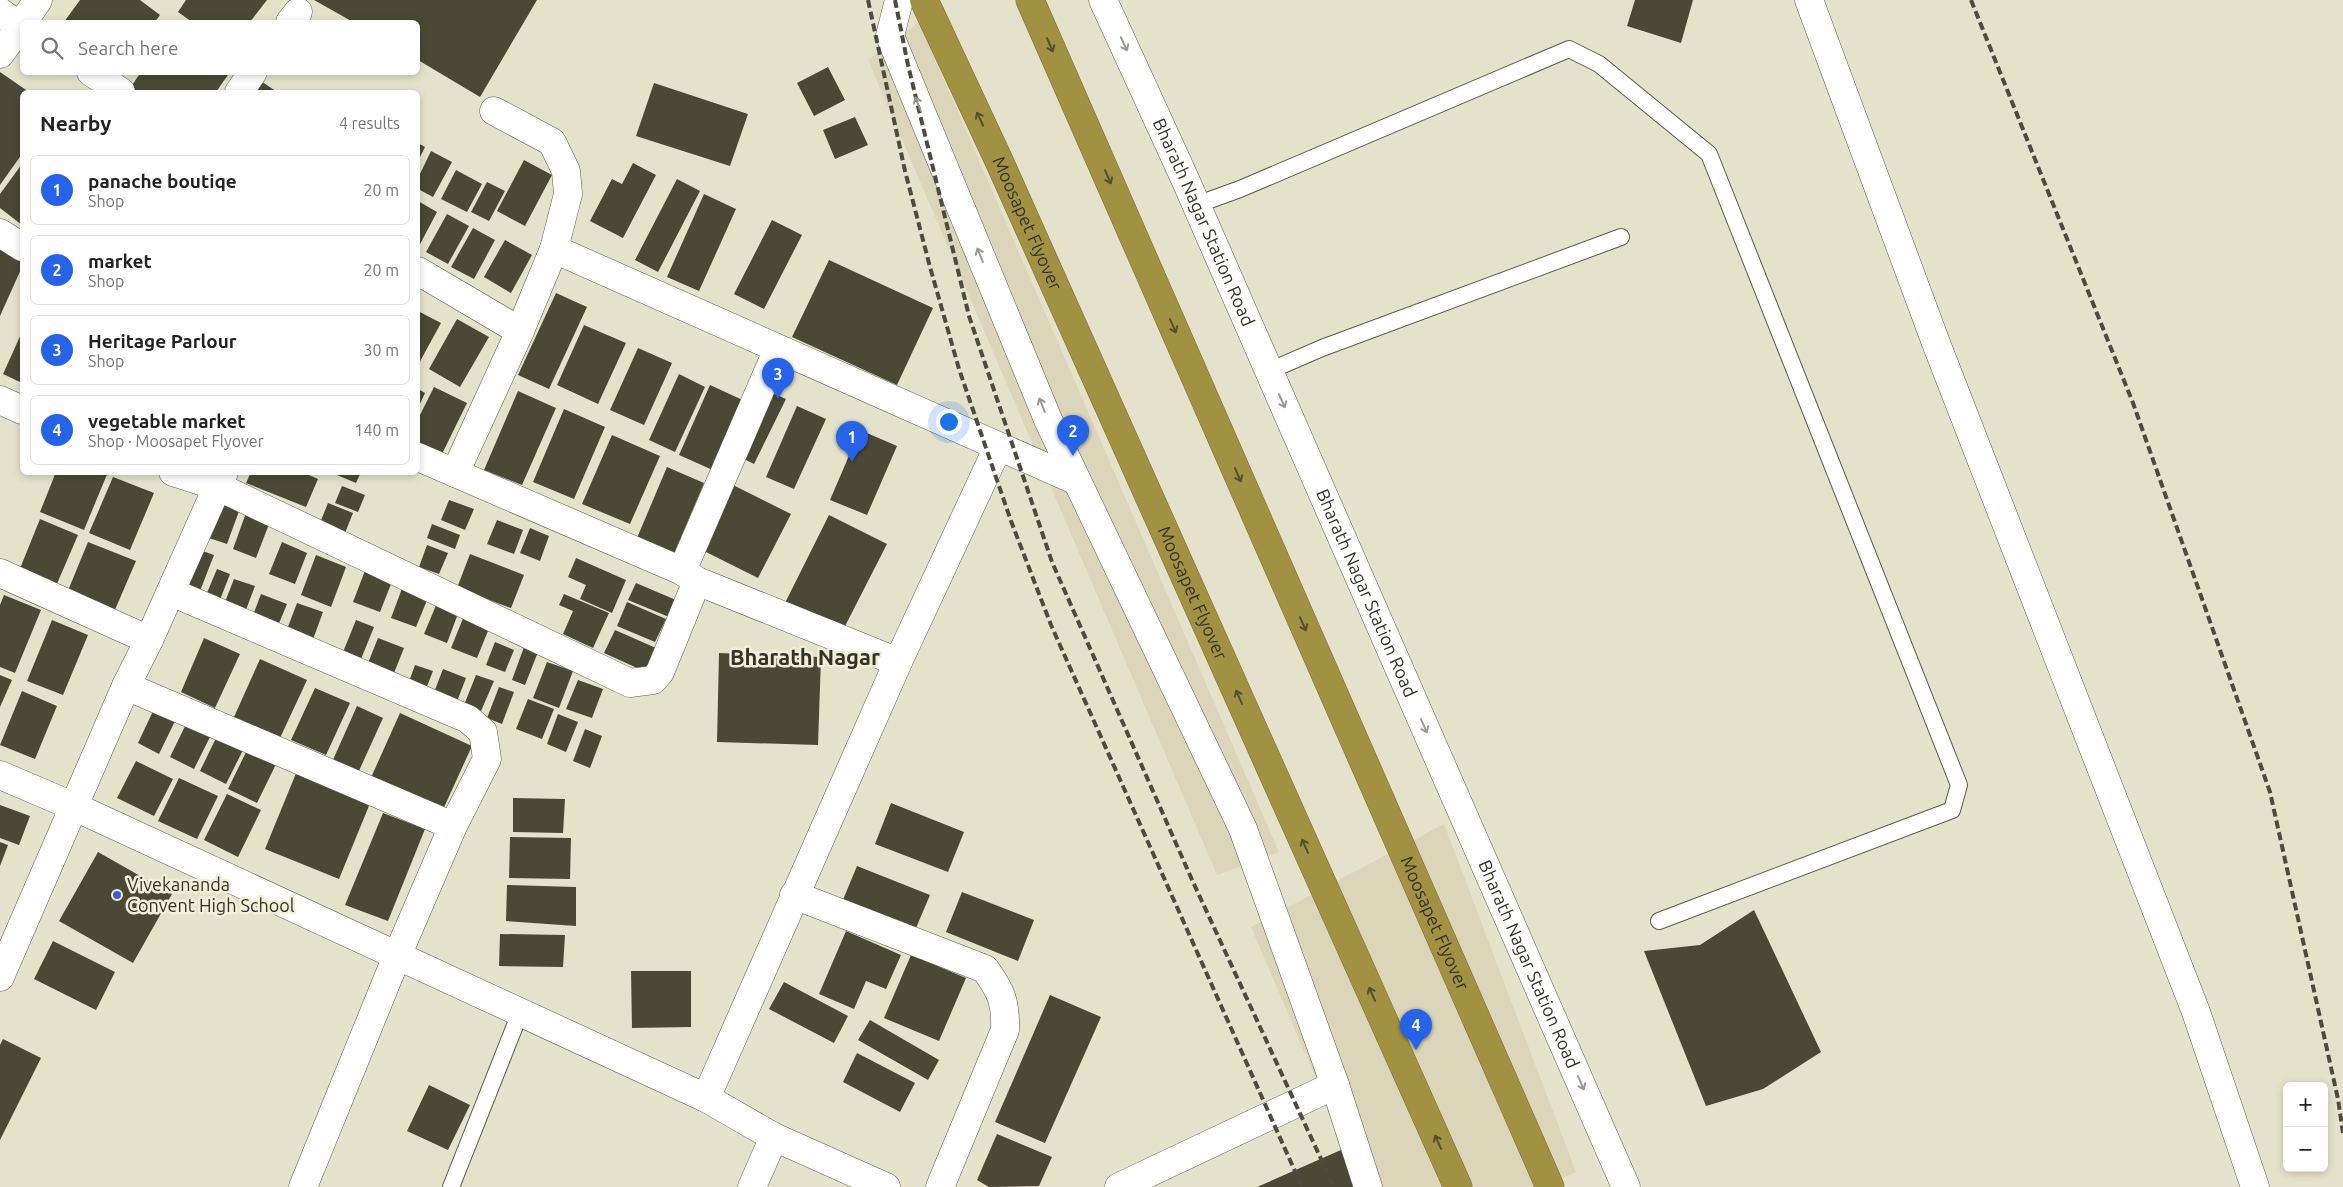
<!DOCTYPE html>
<html lang="en">
<head>
<meta charset="utf-8">
<style>
  :root { --surface:#fff; --page:#f6f6f6; --text:#222; --muted:#767676; --line:#e0e0e0; --accent:#2563eb }
  body { margin:0; font-family:Ubuntu,sans-serif; background:var(--page); color:var(--text) }
  .controls { position:absolute; right:15px; bottom:15px; display:grid; overflow:hidden; border-radius:8px; box-shadow:0 2px 8px #0003 }
  .controls button { width:45px; height:45px; display:grid; place-items:center; padding:0; border:0; border-bottom:1px solid var(--line); background:var(--surface); color:var(--text); font:25px sans-serif }
  .you { position:absolute; left:948px; top:421px; width:18px; height:18px; margin:-12px; border:4px solid #fff; border-radius:50%; background:#1a73e8; box-shadow:0 0 0 8px #1a73e833 }
  .badge { display:grid; place-items:center; width:32px; height:32px; border-radius:50%; background:var(--accent); color:#fff; font-size:16px; font-weight:700 }
  .pin { position:absolute; translate:-50% -41px; filter:drop-shadow(0 1px 2px #0008) }
  .pin::after { content:''; position:absolute; top:26px; width:18px; height:15px; background:inherit; clip-path:polygon(0 0,100% 0,50% 100%) }
  .list { margin:0; padding:0; list-style:none }
  h2 { display:flex; justify-content:space-between; align-items:center; height:65px; margin:0; padding:0 20px; font-size:21px }
  h2 small { font-size:16px; font-weight:400; color:var(--muted) }
  .list li { display:grid; grid-template-columns:32px 1fr auto; gap:15px; align-items:center; box-sizing:border-box; height:70px; margin:0 10px 10px; padding:0 10px; border:1px solid var(--line); border-radius:8px }
  .list b { display:block; font-size:19px; white-space:nowrap }
  .list p { margin:0; font-size:16px; white-space:nowrap; color:var(--muted) }
  .list em { font-size:16px; font-style:normal; color:var(--muted) }
  .icon { flex:none; width:28px; height:28px; fill:none; stroke:currentColor; stroke-width:2; stroke-linecap:round; stroke-linejoin:round }
  .map { position:relative; flex:none; width:2343px; height:1187px; overflow:hidden }
  .search { position:absolute; background:var(--surface); box-shadow:0 2px 8px #0003; left:20px; top:20px; width:400px; height:55px; display:flex; align-items:center; gap:12px; box-sizing:border-box; padding:0 18px; border-radius:8px; color:var(--muted); font-size:19px }
  .panel { position:absolute; background:var(--surface); box-shadow:0 2px 8px #0003; left:20px; top:90px; width:400px; height:385px; border-radius:8px }
  .map>svg:first-child { display:block }
  .built { fill:#dbd6b9 }
  .building { fill:#4b4836 }
  .lines { fill:none; stroke-linecap:round; stroke-linejoin:round }
  .lane-casing { stroke:#5d5a48; stroke-width:18 }
  .street-casing { stroke:#5d5a48; stroke-width:29 }
  .secondary-casing { stroke:#5d5a48; stroke-width:29 }
  .highway-casing { stroke:#7a7038; stroke-width:29 }
  .lane { stroke:#fff; stroke-width:16 }
  .street { stroke:#fff; stroke-width:28 }
  .secondary { stroke:#fff; stroke-width:28 }
  .highway { stroke:#a09240; stroke-width:28 }
  .rail { stroke:#4c4b40; stroke-width:4; stroke-dasharray:8 4; stroke-linecap:butt }
  .oneway { stroke:#999894 }
  .oneway2 { stroke:#544f30 }
  .poi-dot { fill:#4159cc; stroke:#f2efd9; stroke-width:2 }
  .labels { text-anchor:middle; stroke-width:5; stroke-linejoin:round; paint-order:stroke }
  .street-label { font-size:18px; fill:#333229; stroke:#f2efd9 }
  .poi-label { font-size:18px; fill:#333229; stroke:#f2efd9; text-anchor:start }
  .district-label { font-size:22px; font-weight:bold; fill:#333229; stroke:#f2efd9 }
</style>
</head>
<body>
<div class="map">
<svg width="2343" height="1187" viewBox="0 0 2343 1187">
  <rect width="100%" height="100%" fill="#e5e2cc"/>
  <g class="built">
    <polygon points="919,22 1279,852 1217,875 868,60"/>
    <polygon points="1444,824 1576,1172 1541,1187 1362,1187 1251,927"/>
  </g>
  <g class="building">
    <polygon points="80,0 140,0 160,15 155,22 64,22"/>
    <polygon points="186,0 267,0 250,22 192,22 178,12"/>
    <polygon points="314,0 537,0 480,97 418,60 418,22 353,22"/>
    <polygon points="1635,0 1693,0 1681,43 1627,26"/>
    <polygon points="828,67 845,100 814,116 797,83"/>
    <polygon points="0,72 29,92 22,92 22,154 0,185"/>
    <polygon points="141,72 230,72 216,92 130,92 128,91"/>
    <polygon points="258,79 277,92 249,92"/>
    <polygon points="654,83 748,114 730,166 636,136"/>
    <polygon points="855,117 868,145 835,159 823,130"/>
    <polygon points="418,143 425,147 418,161"/>
    <polygon points="431,151 452,162 433,197 418,189 418,178"/>
    <polygon points="524,160 552,175 525,226 497,211"/>
    <polygon points="633,163 656,175 623,238 590,221 612,179 622,184"/>
    <polygon points="22,164 22,225 0,208 0,194"/>
    <polygon points="456,170 482,184 467,212 441,199"/>
    <polygon points="677,179 700,191 658,272 635,260"/>
    <polygon points="487,182 505,191 489,221 471,212"/>
    <polygon points="704,194 736,209 699,291 667,277"/>
    <polygon points="418,201 437,212 418,248"/>
    <polygon points="447,214 469,226 448,264 426,252"/>
    <polygon points="772,220 802,235 764,309 734,294"/>
    <polygon points="473,228 495,240 474,279 451,267"/>
    <polygon points="505,240 532,255 511,293 484,277"/>
    <polygon points="0,242 22,253 22,267 0,316"/>
    <polygon points="829,260 933,308 897,385 792,337"/>
    <polygon points="556,293 587,307 549,389 518,375"/>
    <polygon points="418,311 441,323 418,365"/>
    <polygon points="457,319 489,337 460,387 429,369"/>
    <polygon points="584,325 626,343 598,404 557,385"/>
    <polygon points="22,332 22,383 3,374"/>
    <polygon points="638,348 672,363 644,425 610,410"/>
    <polygon points="679,374 705,387 675,452 649,440"/>
    <polygon points="710,385 747,402 715,471 679,455"/>
    <polygon points="434,387 467,403 441,456 418,444 418,419"/>
    <polygon points="418,389 425,393 418,408"/>
    <polygon points="765,390 786,399 754,464 734,454"/>
    <polygon points="518,391 556,408 522,485 484,470"/>
    <polygon points="797,406 826,419 794,489 766,477"/>
    <polygon points="564,409 605,427 574,499 533,482"/>
    <polygon points="860,430 897,446 867,515 830,500"/>
    <polygon points="612,435 660,456 630,524 582,504"/>
    <polygon points="667,467 704,483 674,554 637,538"/>
    <polygon points="56,472 108,472 84,530 40,512"/>
    <polygon points="251,472 302,472 318,479 306,507 246,483"/>
    <polygon points="338,472 361,472 356,483 337,475"/>
    <polygon points="113,477 154,493 130,550 89,533"/>
    <polygon points="729,483 791,514 758,578 696,547"/>
    <polygon points="342,486 365,495 358,512 335,503"/>
    <polygon points="222,495 242,503 227,544 206,537"/>
    <polygon points="449,500 474,509 465,530 441,520"/>
    <polygon points="328,503 353,513 345,533 320,523"/>
    <polygon points="247,510 271,519 256,558 233,549"/>
    <polygon points="829,515 887,544 841,634 784,605"/>
    <polygon points="40,519 78,535 56,586 19,571"/>
    <polygon points="497,520 523,530 514,554 487,544"/>
    <polygon points="432,524 460,535 455,549 427,538"/>
    <polygon points="530,528 549,536 540,561 520,553"/>
    <polygon points="88,542 136,561 114,612 67,593"/>
    <polygon points="282,542 307,553 295,584 269,574"/>
    <polygon points="427,545 448,553 439,574 419,567"/>
    <polygon points="197,549 214,555 200,591 182,584"/>
    <polygon points="470,554 524,575 511,608 457,588"/>
    <polygon points="316,555 346,567 331,607 301,595"/>
    <polygon points="576,558 626,580 612,613 580,599 586,585 568,577"/>
    <polygon points="366,568 393,579 380,612 353,602"/>
    <polygon points="217,569 230,574 218,605 204,600"/>
    <polygon points="234,579 255,586 244,615 223,607"/>
    <polygon points="404,583 430,593 416,627 391,618"/>
    <polygon points="636,583 676,600 669,617 628,600"/>
    <polygon points="261,594 287,604 277,628 252,618"/>
    <polygon points="564,594 609,613 593,648 563,634 573,611 559,605"/>
    <polygon points="4,595 41,610 15,673 0,667 0,605"/>
    <polygon points="627,602 666,619 655,642 617,626"/>
    <polygon points="297,603 323,612 312,642 286,632"/>
    <polygon points="437,603 459,611 447,643 424,634"/>
    <polygon points="464,616 490,626 477,658 451,648"/>
    <polygon points="52,620 88,635 63,695 27,681"/>
    <polygon points="356,620 374,627 361,659 343,652"/>
    <polygon points="615,630 656,648 646,672 604,653"/>
    <polygon points="204,638 240,654 215,708 181,692"/>
    <polygon points="378,638 404,648 394,673 368,663"/>
    <polygon points="495,642 514,650 505,672 486,665"/>
    <polygon points="524,647 538,652 525,685 512,680"/>
    <polygon points="719,653 821,657 818,745 717,742"/>
    <polygon points="260,659 307,680 280,738 234,717"/>
    <polygon points="547,662 573,671 559,708 533,698"/>
    <polygon points="415,665 433,671 424,694 407,687"/>
    <polygon points="443,669 466,678 456,704 433,695"/>
    <polygon points="0,675 12,680 0,707"/>
    <polygon points="476,675 494,681 481,711 464,705"/>
    <polygon points="578,680 603,689 592,718 566,709"/>
    <polygon points="499,687 514,692 502,724 487,718"/>
    <polygon points="315,688 350,703 326,755 291,740"/>
    <polygon points="22,691 57,706 35,759 0,745"/>
    <polygon points="528,699 554,709 542,739 516,729"/>
    <polygon points="357,706 383,718 358,773 332,762"/>
    <polygon points="154,709 176,719 159,754 138,743"/>
    <polygon points="400,713 472,746 441,814 369,782"/>
    <polygon points="558,714 578,722 566,752 547,744"/>
    <polygon points="189,718 213,731 194,769 170,757"/>
    <polygon points="585,729 602,736 590,768 573,761"/>
    <polygon points="219,732 245,746 226,784 200,771"/>
    <polygon points="250,744 279,758 257,803 228,789"/>
    <polygon points="136,761 173,779 154,816 117,798"/>
    <polygon points="299,766 373,796 339,879 265,849"/>
    <polygon points="179,778 218,796 197,839 158,821"/>
    <polygon points="227,794 261,810 238,857 204,840"/>
    <polygon points="513,798 565,799 563,833 513,832"/>
    <polygon points="891,803 964,832 948,872 875,844"/>
    <polygon points="0,805 30,816 19,845 0,838"/>
    <polygon points="383,813 425,829 388,921 345,905"/>
    <polygon points="510,837 571,838 570,879 509,878"/>
    <polygon points="0,842 8,845 0,866"/>
    <polygon points="98,852 172,894 133,963 59,921"/>
    <polygon points="857,866 930,895 913,935 840,907"/>
    <polygon points="507,885 576,887 576,926 506,921"/>
    <polygon points="962,892 1034,920 1018,961 946,932"/>
    <polygon points="1754,910 1821,1052 1763,1089 1706,1106 1644,951 1700,945"/>
    <polygon points="846,931 901,955 886,989 866,981 854,1009 819,994"/>
    <polygon points="500,934 565,935 563,967 499,966"/>
    <polygon points="53,941 115,972 96,1010 34,979"/>
    <polygon points="911,955 966,978 939,1041 884,1018"/>
    <polygon points="631,971 691,971 691,1027 632,1028"/>
    <polygon points="784,982 848,1016 834,1043 769,1009"/>
    <polygon points="1050,995 1101,1017 1045,1143 995,1122"/>
    <polygon points="870,1020 939,1060 928,1080 858,1040"/>
    <polygon points="3,1039 41,1058 0,1140 0,1045"/>
    <polygon points="857,1053 915,1083 900,1112 843,1082"/>
    <polygon points="429,1085 470,1105 448,1150 407,1131"/>
    <polygon points="997,1134 1052,1157 1039,1186 989,1187 977,1180"/>
    <polygon points="1350,1146 1368,1187 1257,1187"/>
  </g>
  <g class="lines">
    <g class="lane-casing">
      <g id="lane">
        <polyline points="1196,205 1240,189 1569,49 1599,64 1709,154 1959,785 1952,810 1659,921"/>
        <polyline points="1269,371 1322,348 1621,237"/>
        <polyline points="451,1187 520,1013"/>
      </g>
    </g>
    <g class="street-casing">
      <g id="street">
        <polyline points="1809,0 1936,343 2196,1012 2255,1187"/>
        <polyline points="0,12 22,28"/>
        <polyline points="23,22 38,0"/>
        <polyline points="290,22 298,12"/>
        <polyline points="0,54 22,24"/>
        <polyline points="91,72 121,92"/>
        <polyline points="239,92 253,72"/>
        <polyline points="0,233 22,247"/>
        <polyline points="554,249 1077,481"/>
        <polyline points="418,271 520,331"/>
        <polyline points="0,400 22,410"/>
        <polyline points="418,457 682,571 697,581 898,662"/>
        <polyline points="173,472 219,487 630,683 653,680 660,672 697,581"/>
        <polyline points="455,473 520,331 554,249 568,194 566,171 552,142 494,111"/>
        <polyline points="682,571 778,349"/>
        <polyline points="0,573 149,640"/>
        <polyline points="171,592 468,719 483,732 487,759 453,826 397,956 303,1187"/>
        <polyline points="126,686 453,826"/>
        <polyline points="0,775 75,807 706,1098 774,1137 886,1187"/>
        <path d="M794,895L985,969C1001,991 1006,1002 1005,1030L940,1187"/>
        <polyline points="0,977 126,686 149,640 224,472"/>
        <polyline points="706,1098 898,662 998,447"/>
        <polyline points="752,1187 774,1137"/>
        <polyline points="1119,1187 1335,1085"/>
      </g>
    </g>
    <g class="secondary-casing">
      <g id="secondary">
        <polyline points="899,0 890,36 1049,422 1243,829 1335,1085 1368,1187"/>
        <path id="s1" d="M1103,0L1185,179L1626,1187"/>
      </g>
    </g>
    <g class="highway-casing">
      <g id="highway">
        <path id="s2" d="M924,0L1000,163L1458,1187"/>
        <path id="s3" d="M1030,0L1550,1187"/>
      </g>
    </g>
    <use href="#lane" class="lane"/>
    <use href="#street" class="street"/>
    <use href="#secondary" class="secondary"/>
    <use href="#highway" class="highway"/>
    <g class="rail">
      <polyline points="868,0 905,171 930,267 959,369 1011,521 1051,625 1302,1187"/>
      <polyline points="895,0 908,65 969,316 1052,562 1193,882 1334,1187"/>
      <polyline points="1971,0 2133,403 2270,792 2338,1099 2343,1133"/>
    </g>
  </g>
  <defs><path id="oneway-shaft" d="M-6 0H5M1.5-3L5.5 0L1.5 3" fill="none" stroke-width="1.6" stroke-linecap="round" stroke-linejoin="round" transform="scale(1.25)"/></defs>
  <g class="oneway">
    <use href="#oneway-shaft" transform="translate(1124 44) rotate(65)"/>
    <use href="#oneway-shaft" transform="translate(918 104) rotate(-112)"/>
    <use href="#oneway-shaft" transform="translate(980 255) rotate(-112)"/>
    <use href="#oneway-shaft" transform="translate(1282 401) rotate(66)"/>
    <use href="#oneway-shaft" transform="translate(1042 405) rotate(-112)"/>
    <use href="#oneway-shaft" transform="translate(1424 726) rotate(66)"/>
    <use href="#oneway-shaft" transform="translate(1581 1083) rotate(66)"/>
  </g>
  <g class="oneway2">
    <use href="#oneway-shaft" transform="translate(1050 45) rotate(66)"/>
    <use href="#oneway-shaft" transform="translate(980 119) rotate(-115)"/>
    <use href="#oneway-shaft" transform="translate(1108 177) rotate(66)"/>
    <use href="#oneway-shaft" transform="translate(1173 326) rotate(66)"/>
    <use href="#oneway-shaft" transform="translate(1238 475) rotate(66)"/>
    <use href="#oneway-shaft" transform="translate(1303 624) rotate(66)"/>
    <use href="#oneway-shaft" transform="translate(1239 697) rotate(-114)"/>
    <use href="#oneway-shaft" transform="translate(1305 846) rotate(-114)"/>
    <use href="#oneway-shaft" transform="translate(1372 994) rotate(-114)"/>
    <use href="#oneway-shaft" transform="translate(1438 1142) rotate(-114)"/>
  </g>
  <circle class="poi-dot" cx="117" cy="895" r="5"/>
  <g class="labels">
    <g class="street-label">
      <text dy="6" stroke="none"><textPath href="#s1" startOffset="244">Bharath Nagar Station Road</textPath></text>
      <text dy="6" stroke="none"><textPath href="#s2" startOffset="246">Moosapet Flyover</textPath></text>
      <text dy="6" stroke="none"><textPath href="#s2" startOffset="651">Moosapet Flyover</textPath></text>
      <text dy="6" stroke="none"><textPath href="#s1" startOffset="649">Bharath Nagar Station Road</textPath></text>
      <text dy="6" stroke="none"><textPath href="#s3" startOffset="1008">Moosapet Flyover</textPath></text>
      <text dy="6" stroke="none"><textPath href="#s1" startOffset="1054">Bharath Nagar Station Road</textPath></text>
    </g>
    <g class="poi-label">
      <text x="127" y="891">Vivekananda<tspan x="127" dy="21">Convent High School</tspan></text>
    </g>
    <g class="district-label">
      <text x="805" y="665">Bharath Nagar</text>
    </g>
  </g>
</svg>
<div class="controls">
<button>+</button>
<button>−</button>
</div>
<div class="you"></div>
<div class="pin badge" style="left:852px;top:462px">1</div>
<div class="pin badge" style="left:1073px;top:456px">2</div>
<div class="pin badge" style="left:778px;top:399px">3</div>
<div class="pin badge" style="left:1416px;top:1050px">4</div>
<div class="search"><svg class="icon" aria-label="search" viewBox="0 0 24 24"><circle cx="10" cy="10" r="6"/><path d="M15 15l6 6"/></svg>Search here</div>
<section class="panel">
<h2>Nearby<small>4 results</small></h2>
<ul class="list">
<li><span class="badge">1</span><div><b>panache boutiqe</b><p>Shop</p></div><em>20 m</em></li>
<li><span class="badge">2</span><div><b>market</b><p>Shop</p></div><em>20 m</em></li>
<li><span class="badge">3</span><div><b>Heritage Parlour</b><p>Shop</p></div><em>30 m</em></li>
<li><span class="badge">4</span><div><b>vegetable market</b><p>Shop · Moosapet Flyover</p></div><em>140 m</em></li>
</ul>
</section>
</div>
</body>
</html>
